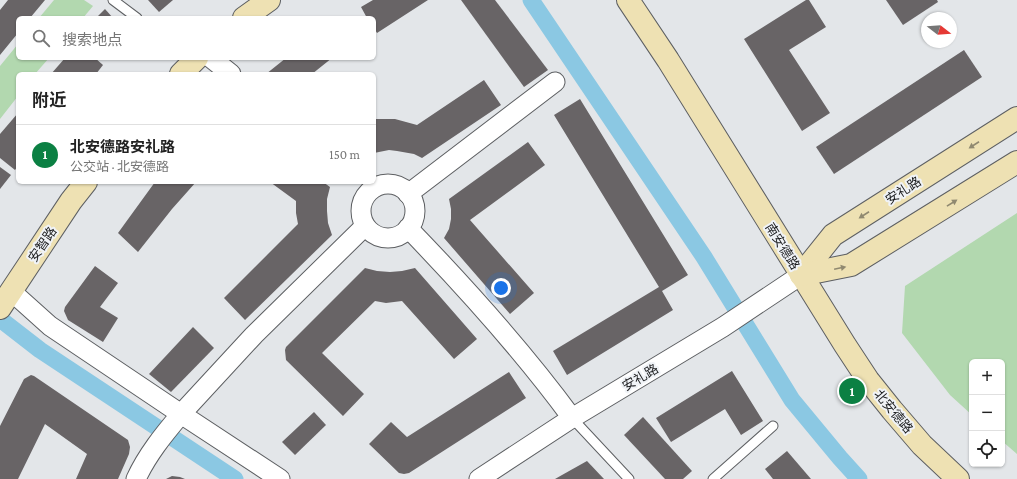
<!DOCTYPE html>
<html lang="zh">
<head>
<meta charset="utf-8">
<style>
  :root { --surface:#fff; --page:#f2f2f2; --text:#222; --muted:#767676; --line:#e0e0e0; --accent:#0b8043 }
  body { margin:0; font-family:"Crimson Pro","Noto Sans SC",serif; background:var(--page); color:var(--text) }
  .controls { position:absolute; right:12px; bottom:12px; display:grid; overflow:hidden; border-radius:6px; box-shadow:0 1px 3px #0004 }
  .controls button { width:36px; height:36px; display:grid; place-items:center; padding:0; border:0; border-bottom:1px solid var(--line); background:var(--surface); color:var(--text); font:20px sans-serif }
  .compass { position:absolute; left:921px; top:12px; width:36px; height:36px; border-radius:50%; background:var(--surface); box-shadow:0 1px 3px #0004; rotate:107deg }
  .you { position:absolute; left:501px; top:288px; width:14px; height:14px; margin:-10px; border:3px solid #fff; border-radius:50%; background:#1a73e8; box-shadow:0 0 0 6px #1a73e833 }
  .badge { display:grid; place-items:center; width:26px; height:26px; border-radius:50%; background:var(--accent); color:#fff; font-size:13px; font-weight:700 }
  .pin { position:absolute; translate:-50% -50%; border:2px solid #fff; box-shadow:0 1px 4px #0006 }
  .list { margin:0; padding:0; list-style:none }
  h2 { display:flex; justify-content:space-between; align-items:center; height:52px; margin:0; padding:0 16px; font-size:17px }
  h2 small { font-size:13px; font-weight:400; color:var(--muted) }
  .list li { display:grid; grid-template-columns:26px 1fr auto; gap:12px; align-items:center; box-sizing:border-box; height:60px; padding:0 16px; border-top:1px solid var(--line) }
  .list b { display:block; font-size:15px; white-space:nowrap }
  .list p { margin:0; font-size:13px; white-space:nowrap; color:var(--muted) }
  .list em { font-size:13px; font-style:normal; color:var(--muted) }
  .icon { flex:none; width:22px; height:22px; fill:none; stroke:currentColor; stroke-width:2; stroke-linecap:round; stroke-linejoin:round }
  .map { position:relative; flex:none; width:1017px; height:479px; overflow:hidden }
  .search { position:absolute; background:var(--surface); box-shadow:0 1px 3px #0004; left:16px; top:16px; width:360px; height:44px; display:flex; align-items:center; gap:10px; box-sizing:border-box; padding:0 14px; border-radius:6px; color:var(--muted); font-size:15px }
  .panel { position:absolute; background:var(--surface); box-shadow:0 1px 3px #0004; left:16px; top:72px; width:360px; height:112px; border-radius:6px }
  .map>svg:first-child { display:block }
  .green { fill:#b2d8af }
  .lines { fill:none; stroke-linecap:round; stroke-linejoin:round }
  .canal { stroke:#8bc8e3; stroke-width:17 }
  .building { fill:#686466 }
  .lane-casing { stroke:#5d5f62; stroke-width:11 }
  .street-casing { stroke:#5d5f62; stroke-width:21 }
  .secondary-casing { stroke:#5d5f62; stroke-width:24 }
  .lane { stroke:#fff; stroke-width:9 }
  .street { stroke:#fff; stroke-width:19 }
  .secondary { stroke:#eee1b3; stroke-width:22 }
  .oneway { fill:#908970 }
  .labels { text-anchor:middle; stroke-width:4; stroke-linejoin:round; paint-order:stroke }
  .street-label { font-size:13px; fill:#1c1d1f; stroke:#f0f3f7 }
</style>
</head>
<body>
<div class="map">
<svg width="1017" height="479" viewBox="0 0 1017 479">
  <rect width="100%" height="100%" fill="#e3e6e9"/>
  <g class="green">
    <polygon points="54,0 84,0 93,6 83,18 39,18"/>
    <polygon points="18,44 18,58 49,58 35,74 18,74 18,96 0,119 0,66"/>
    <polygon points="1017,213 1017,454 1002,441 1002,362 972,362 972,415 950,395 902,333 905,286"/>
  </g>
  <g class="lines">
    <g class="canal">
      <polyline points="531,0 704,257 792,400 840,458 859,479"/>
      <polyline points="0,319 40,350 235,479"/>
    </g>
  </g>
  <g class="building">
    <polygon points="8,0 45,0 30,18 18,18 18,33 0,55 0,10"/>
    <polygon points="148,0 173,0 159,12"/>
    <polygon points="373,0 428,0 377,33 374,28 374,18 367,18 361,7"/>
    <polygon points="461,0 495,0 548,70 524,87"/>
    <polygon points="806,0 809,0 826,27 789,50 830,113 802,131 744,39"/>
    <polygon points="886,0 937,0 938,2 903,25"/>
    <polygon points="105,9 113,18 96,18"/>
    <polygon points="964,50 982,77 834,174 816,147"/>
    <polygon points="65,58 95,58 103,65 96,74 51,74"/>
    <polygon points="286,58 332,58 312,74 266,74"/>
    <polygon points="484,80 501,105 422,158 414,154 397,151 389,150 374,153 374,119 395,119 417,125"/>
    <polygon points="580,99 688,275 662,291 673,310 567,375 553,351 659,287 554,115"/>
    <polygon points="18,113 18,166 15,170 0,158 0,134"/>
    <polygon points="528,142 545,165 470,220 534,293 510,314 444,238 449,229 451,219 451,209 449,199"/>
    <polygon points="0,167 11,175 0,189"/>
    <polygon points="155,182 196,182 172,209 138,252 118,233"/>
    <polygon points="270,182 323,182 330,187 327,199 327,211 328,223 332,235 245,320 224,298 298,224 296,213 296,201"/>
    <polygon points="95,266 118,283 100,307 118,318 103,342 68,320 64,311 65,307"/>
    <polygon points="365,268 377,271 390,272 402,271 415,268 477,339 454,359 402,301 386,303 375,301 322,353 364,394 343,416 286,360 285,350 286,347"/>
    <polygon points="193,327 214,348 171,392 149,374"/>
    <polygon points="732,371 763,421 741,435 725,409 671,442 656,418"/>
    <polygon points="509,372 526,398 409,473 404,474 399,473 369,444 391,422 407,437"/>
    <polygon points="31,375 34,376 128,440 130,447 129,454 118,479 76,479 87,454 45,424 18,479 0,479 0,426 24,379"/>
    <polygon points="314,412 326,425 295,455 282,442"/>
    <polygon points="643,417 692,471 683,479 665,479 624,435"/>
    <polygon points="787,451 811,479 773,479 765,469"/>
    <polygon points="587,461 604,479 555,479 562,475"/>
    <polygon points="172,476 180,477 185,479 166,479"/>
  </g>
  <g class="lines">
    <g class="lane-casing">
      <g id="lane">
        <polyline points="113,0 137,18"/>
        <polyline points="572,418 629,479"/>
        <polyline points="713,479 773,426"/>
      </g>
    </g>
    <g class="street-casing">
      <g id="street">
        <polyline points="211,58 231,74"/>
        <circle cx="388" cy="211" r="27"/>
        <polyline points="408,194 555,82"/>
        <path d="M408,228C466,288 523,351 572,418"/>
        <path d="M11,291L50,326L181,414C164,434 147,455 136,479"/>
        <polyline points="280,479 181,414 254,335 365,226"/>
        <polyline points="479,479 572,418 723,327 801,275"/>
      </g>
    </g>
    <g class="secondary-casing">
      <g id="secondary">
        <polyline points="628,0 668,60 845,345 868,380 892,410 922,445 958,479"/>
        <polyline points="244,18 269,0"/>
        <polyline points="181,74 197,58"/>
        <polyline points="801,275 833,235 1017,118"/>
        <polyline points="801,275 851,265 1017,162"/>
        <polyline points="0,308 71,201 86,182"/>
      </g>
    </g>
    <use href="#lane" class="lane"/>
    <use href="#street" class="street"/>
    <use href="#secondary" class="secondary"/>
  </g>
  <defs><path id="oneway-solid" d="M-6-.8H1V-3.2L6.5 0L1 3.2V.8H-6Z"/></defs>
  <g class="oneway">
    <use href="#oneway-solid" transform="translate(974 145) rotate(147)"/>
    <use href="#oneway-solid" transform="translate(952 203) rotate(-32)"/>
    <use href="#oneway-solid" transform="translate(864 215) rotate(147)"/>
    <use href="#oneway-solid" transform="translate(840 268) rotate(-12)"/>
  </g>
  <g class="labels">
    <g class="street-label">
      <text transform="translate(903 190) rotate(-33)" y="5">安礼路</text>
      <text transform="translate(42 244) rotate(-56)" y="5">安智路</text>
      <text transform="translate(783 246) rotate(58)" y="5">南安德路</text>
      <text transform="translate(640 377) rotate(-31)" y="5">安礼路</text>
      <text transform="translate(894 411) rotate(50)" y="5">北安德路</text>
    </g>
  </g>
</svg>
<div class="controls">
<button>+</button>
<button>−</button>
<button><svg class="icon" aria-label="locate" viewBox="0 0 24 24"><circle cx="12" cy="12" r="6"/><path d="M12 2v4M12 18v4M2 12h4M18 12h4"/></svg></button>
</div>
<svg class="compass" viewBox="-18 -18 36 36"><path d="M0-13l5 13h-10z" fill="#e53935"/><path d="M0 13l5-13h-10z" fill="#767676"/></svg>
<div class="you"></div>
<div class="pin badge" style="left:852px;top:391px">1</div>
<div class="search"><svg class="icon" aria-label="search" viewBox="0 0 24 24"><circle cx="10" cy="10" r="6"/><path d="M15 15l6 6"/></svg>搜索地点</div>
<section class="panel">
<h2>附近<small></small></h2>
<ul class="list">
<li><span class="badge">1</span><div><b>北安德路安礼路</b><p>公交站 · 北安德路</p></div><em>150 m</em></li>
</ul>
</section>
</div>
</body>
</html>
